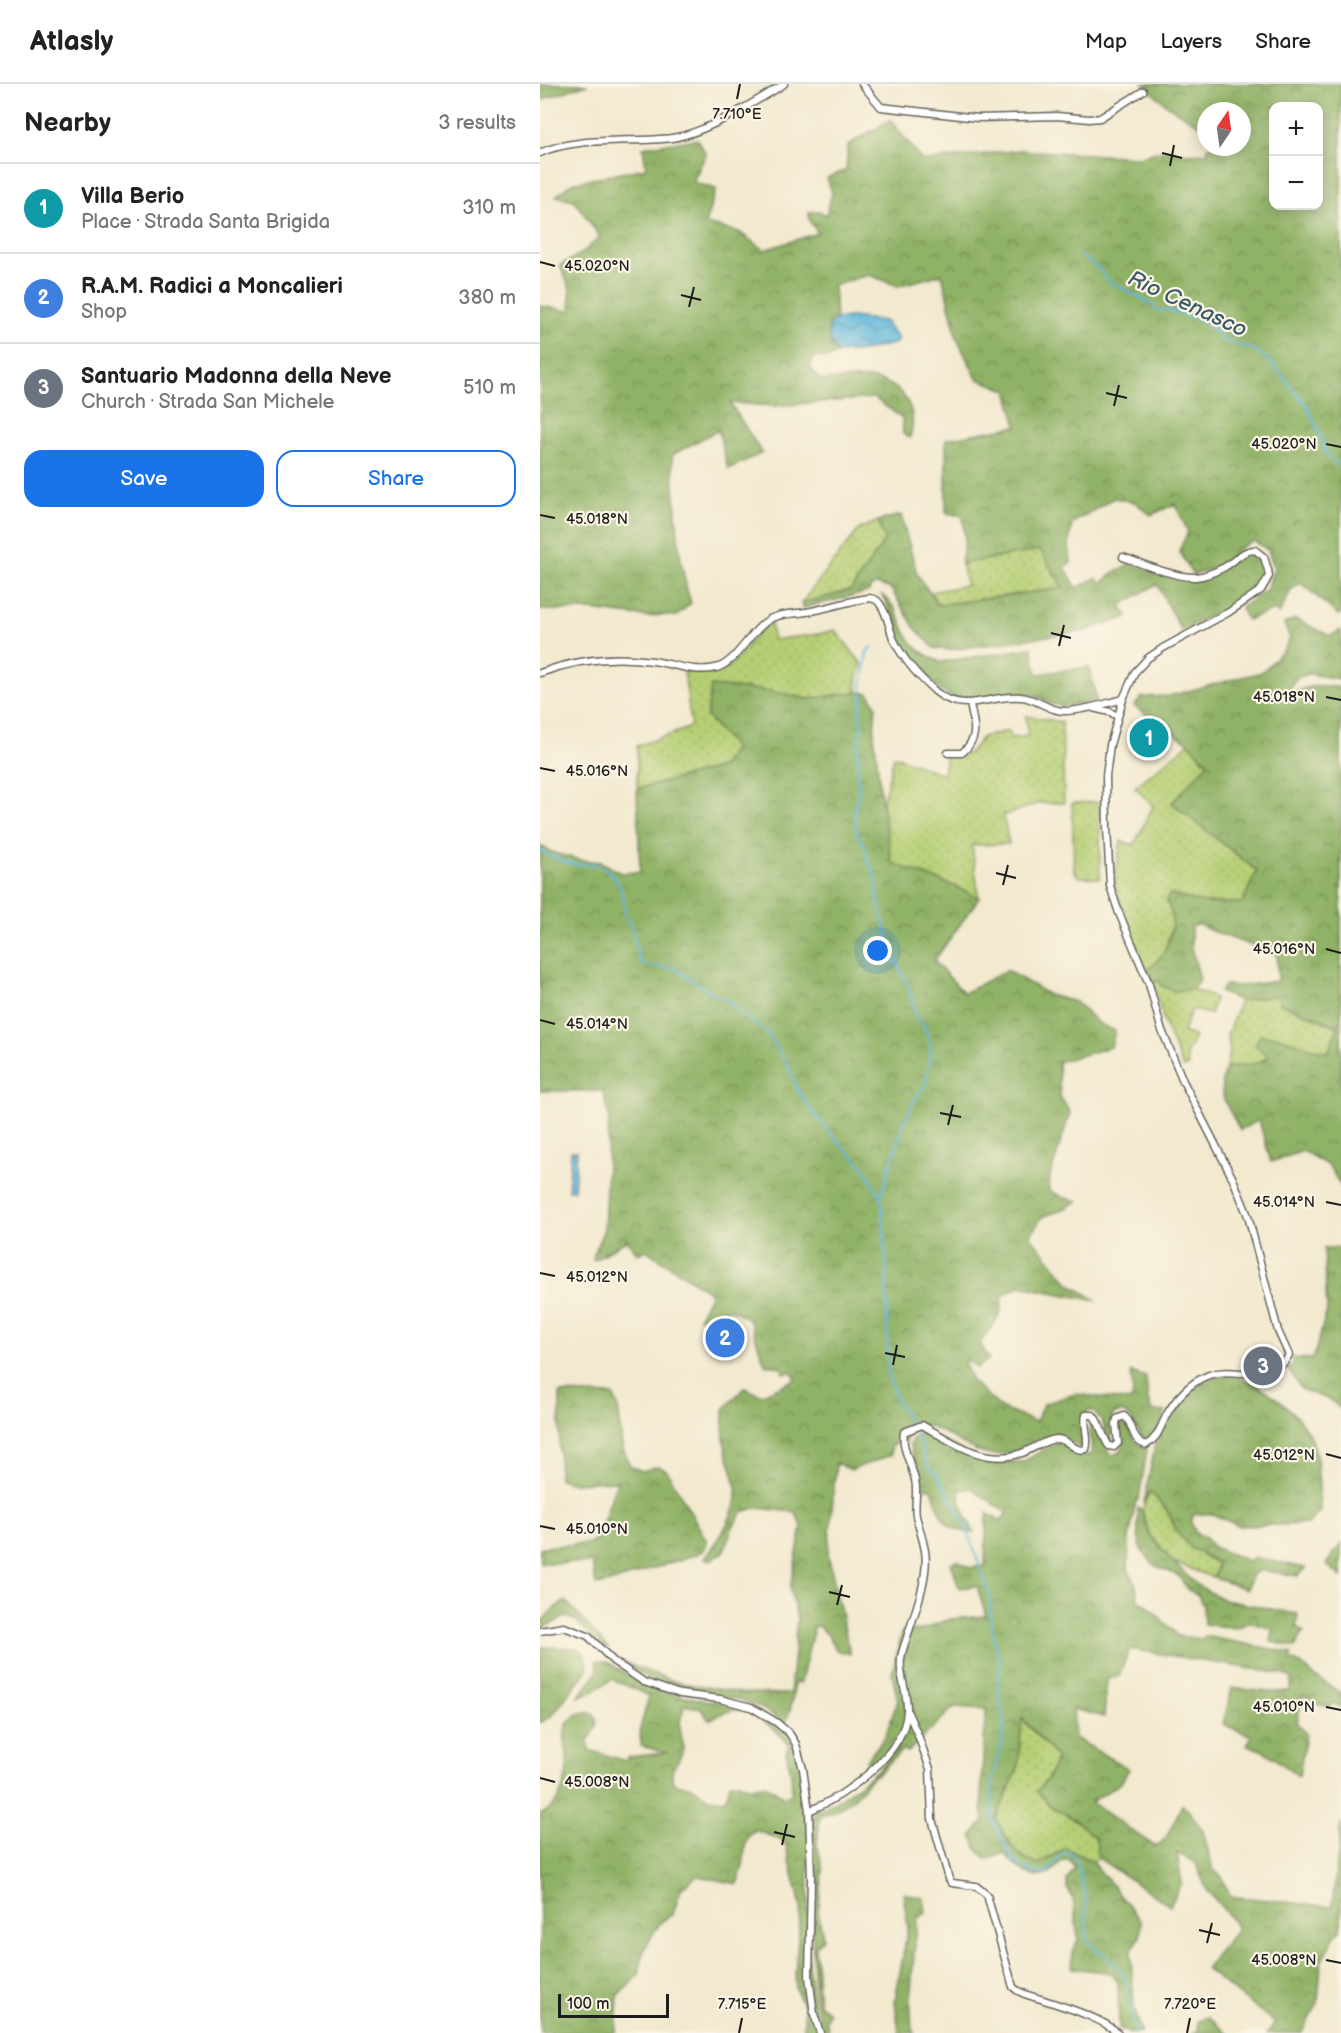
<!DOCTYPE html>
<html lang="en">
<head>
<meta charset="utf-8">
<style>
  :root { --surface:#fff; --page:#f6f6f6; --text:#222; --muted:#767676; --line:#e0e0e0; --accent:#1a73e8 }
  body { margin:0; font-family:"Balsamiq Sans",sans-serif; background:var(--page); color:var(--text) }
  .controls { position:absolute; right:18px; top:18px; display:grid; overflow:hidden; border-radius:12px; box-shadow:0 3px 15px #0003 }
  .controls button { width:54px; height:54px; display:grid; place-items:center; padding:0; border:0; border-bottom:2px solid var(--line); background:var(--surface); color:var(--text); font:30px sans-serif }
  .compass { position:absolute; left:657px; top:18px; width:54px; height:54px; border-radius:50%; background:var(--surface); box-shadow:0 3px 15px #0003; rotate:13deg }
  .scale { position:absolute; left:18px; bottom:15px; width:111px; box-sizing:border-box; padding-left:6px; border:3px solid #1c1c1c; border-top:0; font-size:16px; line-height:21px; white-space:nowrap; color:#1c1c1c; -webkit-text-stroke:4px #fcf5e5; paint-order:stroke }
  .you { position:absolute; left:338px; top:867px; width:21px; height:21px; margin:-15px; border:4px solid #fff; border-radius:50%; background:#1a73e8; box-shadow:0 0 0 9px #1a73e833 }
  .badge { display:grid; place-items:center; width:39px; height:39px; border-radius:50%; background:var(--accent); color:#fff; font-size:20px; font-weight:700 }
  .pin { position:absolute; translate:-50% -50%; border:3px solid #fff; box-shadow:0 2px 6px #0006 }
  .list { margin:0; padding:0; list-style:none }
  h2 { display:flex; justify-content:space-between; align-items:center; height:78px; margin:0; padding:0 24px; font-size:26px }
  h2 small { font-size:20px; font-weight:400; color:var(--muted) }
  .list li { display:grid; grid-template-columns:39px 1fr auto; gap:18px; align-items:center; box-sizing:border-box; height:90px; padding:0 24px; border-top:2px solid var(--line) }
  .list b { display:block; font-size:22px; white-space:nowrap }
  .list p { margin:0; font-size:20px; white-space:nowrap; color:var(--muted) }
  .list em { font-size:20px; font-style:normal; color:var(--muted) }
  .actions { display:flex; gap:12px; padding:18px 24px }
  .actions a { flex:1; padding:14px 0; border:2px solid var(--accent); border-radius:18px; text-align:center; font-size:21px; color:var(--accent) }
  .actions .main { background:var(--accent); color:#fff }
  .map { position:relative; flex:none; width:801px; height:1949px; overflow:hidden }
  header { display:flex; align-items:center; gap:36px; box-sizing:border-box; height:84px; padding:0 30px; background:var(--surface); border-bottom:2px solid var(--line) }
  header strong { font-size:28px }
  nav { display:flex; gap:33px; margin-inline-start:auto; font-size:21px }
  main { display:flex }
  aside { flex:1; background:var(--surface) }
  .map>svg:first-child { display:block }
  .grass { fill:url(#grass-dots); stroke:#697648; stroke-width:1.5 }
  .forest { fill:url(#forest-crowns); stroke:#566741; stroke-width:1.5; fill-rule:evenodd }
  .water { fill:url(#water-waves); stroke:#3e6a7c; stroke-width:1.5 }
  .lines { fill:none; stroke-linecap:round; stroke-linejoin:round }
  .stream { stroke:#60b7dd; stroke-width:2 }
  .street-casing { stroke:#67645b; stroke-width:9 }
  .street { stroke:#fff; stroke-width:6 }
  .ticks { fill:none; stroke:#1c1c1c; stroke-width:2 }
  .labels { text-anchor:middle; stroke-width:4.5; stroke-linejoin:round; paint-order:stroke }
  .water-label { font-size:22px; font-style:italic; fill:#375a69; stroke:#fcf5e5 }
  .ticks-label { font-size:15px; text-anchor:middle; fill:#1c1c1c; stroke:#fcf5e5; stroke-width:4.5; stroke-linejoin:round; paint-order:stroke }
</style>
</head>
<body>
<header>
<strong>Atlasly</strong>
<nav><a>Map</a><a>Layers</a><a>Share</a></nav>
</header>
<main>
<aside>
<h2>Nearby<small>3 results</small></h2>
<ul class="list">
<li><span class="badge" style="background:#0f9aa8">1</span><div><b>Villa Berio</b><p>Place · Strada Santa Brigida</p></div><em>310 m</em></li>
<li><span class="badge" style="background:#3f7fe0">2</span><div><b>R.A.M. Radici a Moncalieri</b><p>Shop</p></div><em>380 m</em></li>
<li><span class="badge" style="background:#6b7280">3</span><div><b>Santuario Madonna della Neve</b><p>Church · Strada San Michele</p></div><em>510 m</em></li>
</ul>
<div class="actions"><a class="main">Save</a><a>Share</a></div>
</aside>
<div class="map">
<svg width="801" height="1949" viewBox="0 0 801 1949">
  <defs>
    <pattern id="grass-dots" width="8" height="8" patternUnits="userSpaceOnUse" patternTransform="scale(1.5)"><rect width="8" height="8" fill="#b6cf74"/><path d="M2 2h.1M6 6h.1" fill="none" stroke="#9cb164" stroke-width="1.8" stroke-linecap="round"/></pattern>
    <pattern id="forest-crowns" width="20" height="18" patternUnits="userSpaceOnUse" patternTransform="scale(1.5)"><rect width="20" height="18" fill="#90b266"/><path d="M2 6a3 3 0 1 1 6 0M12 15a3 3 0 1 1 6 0" fill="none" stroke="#759053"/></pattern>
    <pattern id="water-waves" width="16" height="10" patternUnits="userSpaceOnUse" patternTransform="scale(1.5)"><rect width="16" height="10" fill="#60b7dd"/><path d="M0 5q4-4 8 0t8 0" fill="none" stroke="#4e94b2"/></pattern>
  </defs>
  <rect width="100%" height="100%" fill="#fcf5e5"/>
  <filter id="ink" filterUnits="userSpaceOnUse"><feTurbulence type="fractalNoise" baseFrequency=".0167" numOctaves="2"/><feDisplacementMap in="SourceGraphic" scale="12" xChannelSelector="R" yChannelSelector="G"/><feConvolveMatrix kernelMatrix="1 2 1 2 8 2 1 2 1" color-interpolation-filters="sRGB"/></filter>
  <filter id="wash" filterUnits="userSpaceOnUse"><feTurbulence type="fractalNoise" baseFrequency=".008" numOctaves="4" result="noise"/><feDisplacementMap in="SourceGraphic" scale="24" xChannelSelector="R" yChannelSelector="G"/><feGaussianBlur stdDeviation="1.35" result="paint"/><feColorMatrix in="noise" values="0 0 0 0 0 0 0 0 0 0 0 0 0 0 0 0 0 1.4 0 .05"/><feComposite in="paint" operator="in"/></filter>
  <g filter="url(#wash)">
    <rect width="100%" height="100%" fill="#f2e9cf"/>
    <g class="grass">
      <polygon points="338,437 345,456 311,506 271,517 262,518 319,445"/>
      <polygon points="500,465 523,504 398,521 391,508 427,501 421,480"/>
      <path d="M231,538L233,556L279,550L295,546L322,580L317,596V608L268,615L230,607L171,603L167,632L195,665L182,683L97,705V662L146,645L151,641L144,587C202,595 193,567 231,538Z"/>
      <path d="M486,632L522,638L524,719H498L463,732L469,760L432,761L439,814L414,802L352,779L342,721L354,672L403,690L406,671C426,675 432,668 442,653L469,647L471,654L488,652Z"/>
      <path d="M649,659L668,680L632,719L717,787L702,819H664L630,811C635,839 631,868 607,887L592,853L574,799L581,757L594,761L613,722L595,703Z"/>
      <polygon points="560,718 560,794 539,793 534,787 532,719"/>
      <polygon points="619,896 635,907 652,905 675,914 670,930 652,925 643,948 655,953 646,971 648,982 643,984 625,941 613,899"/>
      <polygon points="739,911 739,919 798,943 788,969 738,953 729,972 718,979 686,984 690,966 687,951 700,917"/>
      <polygon points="610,1407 629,1429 636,1447 663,1472 678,1479 674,1494 633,1478 609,1450 602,1426"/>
      <path d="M481,1634L517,1674L508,1694L509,1721L535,1736L556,1754L558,1774L553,1778L526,1764L498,1780C473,1773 468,1756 456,1735L478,1684Z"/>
    </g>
    <g class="forest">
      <polygon points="0,0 48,0 0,16"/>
      <path d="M603,0H801V530L798,531L761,499L751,506L739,530L734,526L707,536L701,524L727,505L734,484L728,466L714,457C701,460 696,470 686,477C675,484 665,488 653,491L639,467L648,448L635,420L611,431L595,418L574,414L532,439L529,460L531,478L525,483L537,504L556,494L562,499L577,486L583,485L589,479C611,487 638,497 661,495L706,469L714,468L722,474L727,491C717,511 698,520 680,532L676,529L641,547L617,500L581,521L588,533L545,547L409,566L394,564L375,544L351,505L336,500L330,504L329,508L263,524L262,518L271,517L311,506L345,456L338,437L361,431L377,490L398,521L523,504L500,466L421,480L425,455L423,432L406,429V355L477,342L467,306L437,295L417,255L402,190L358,202L329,191L294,201L296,235L290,240L291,263L298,269L289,274L274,273L270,283L280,296C297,296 316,293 333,295C363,300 379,325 370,354L363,350L362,334L334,314L234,322L190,319L222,369L188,385L178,346L132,371C136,420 136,473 151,519L136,532L120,531L109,533L50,526H0V222L30,227V205L20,181L41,170L60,153L34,116L16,112L32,99L106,84L103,63L157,55L166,70L153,98L176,105L165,140L199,148L224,166L278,149L269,136V128L279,127L286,131L292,109L287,94L306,86L308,61L350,36L383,77L480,66L598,73L624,66L641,70L667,69L668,63H702V27H666V45L629,23ZM734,22H778V122H734Z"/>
      <path d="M341,510C360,524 360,542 372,559C379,568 389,573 400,578L492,564L497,590L549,583L557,617L523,622L511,620L493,611L466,608L442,615L429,616L411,613L399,606L357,555L346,517Z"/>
      <path d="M755,535L790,552L801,546V595L769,590L756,594L746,611C770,602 773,599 801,604V1102L789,1082L763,1067L731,1078L719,1036L700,1046C689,1024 674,1009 686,984L718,979L729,973L715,961L720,951L738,953L788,969L798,942L739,919L738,911L700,917L680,908L685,901L701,902L738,897L737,871L669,846L659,840L651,843V863L660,895L652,905L635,907L621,902L619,896L613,899L607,887C628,870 640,840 626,816L630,810L664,819H702L717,787L632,719L668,679L649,659L594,622L602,613L629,612L722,588L744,566L750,554L744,540Z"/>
      <path d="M171,602L230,607L268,615L317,608L329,609L336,622L334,650L342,721L352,779L414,802L439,814L394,877L424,909L467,886L509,911L536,918L558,939L575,947L571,963L518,978L520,1012L530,1029L510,1092L509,1106L522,1113L538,1117L522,1126L502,1133L490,1152L529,1199L557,1217L480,1202L463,1211L460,1231L440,1259L449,1275L437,1284L428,1277L424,1278L432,1297L462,1325L496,1338L503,1320L535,1310L591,1317L593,1309L591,1288L606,1293L608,1316L612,1327L626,1328C620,1340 617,1353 603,1355L590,1333L582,1328L573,1330L571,1339L572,1359L570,1358C563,1344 565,1336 551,1326L542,1331L541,1364C533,1360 526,1351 517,1351C494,1351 477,1376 446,1370C427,1366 399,1341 383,1342C378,1343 374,1345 370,1347L365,1359L361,1357L351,1361V1371L311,1386L296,1379L288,1470L310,1570L296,1566L288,1551L279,1542L274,1543L261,1598L260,1600L255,1598L251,1624L245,1640C234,1632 223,1623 210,1619C193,1613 177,1612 160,1610C128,1605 105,1595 80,1577L136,1598L202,1609L250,1610L257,1534L250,1505L262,1443L255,1428L215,1424L202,1428L191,1446L184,1468L170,1476L165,1474C178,1458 200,1424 196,1403C194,1389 188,1376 185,1362C182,1350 184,1337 184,1325L204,1304L221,1311L256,1295L252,1288L244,1289L240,1283L225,1280L209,1235L191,1225L170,1237L159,1233L171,1209L106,1166L98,1170L87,1156L54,1176L53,1173L64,1145L69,1032L63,1007H0V762L14,769L40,776L61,778L81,789L100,788L97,705L182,683L195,665L167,632Z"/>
      <polygon points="784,1164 801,1164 801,1325 790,1316 762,1306 747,1284 754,1280 752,1274 773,1275 787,1227"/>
      <path d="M677,1292C688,1292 700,1292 709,1297C735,1310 765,1334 774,1362C779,1375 779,1411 780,1427L767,1440L700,1442L672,1430H654L651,1438L656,1449L667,1455L673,1463L708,1477L714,1473L765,1484L758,1492L721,1486L712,1491L707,1505L674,1494L678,1479L651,1464L636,1447L629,1429L610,1407L604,1419L615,1360C622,1351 625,1340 631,1330C644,1308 655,1302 677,1292Z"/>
      <polygon points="20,1309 73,1311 78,1322 82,1362 90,1382 102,1387 119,1382 127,1387 167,1457 165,1465 157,1470 69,1499 56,1501 52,1479 0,1479 0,1465 3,1463 52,1459 59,1450 77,1397 34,1399 19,1395"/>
      <path d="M552,1336L567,1365L572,1371L579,1369L583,1362L580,1338L583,1336C592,1347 591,1360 607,1365L599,1415L596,1417L589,1454L588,1485L596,1501L598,1517L606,1520L638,1552L662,1555L665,1552L752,1569L750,1576L761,1580L774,1592L801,1609V1623L792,1620L790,1623L772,1619L771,1614L762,1612L757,1638L766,1650L759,1692L724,1667L707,1661L712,1652L683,1640L692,1604L731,1608L750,1607L752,1594L743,1590L590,1565L579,1592L567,1595L564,1633L533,1625L535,1654L589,1685L581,1699L551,1718L616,1763L626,1754L642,1721L650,1728L663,1747L673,1785L682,1793L690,1812L792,1823L801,1739V1846L796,1850L781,1878L778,1919L761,1949H727L735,1939L666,1885L675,1872L697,1846L692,1835L667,1806L655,1778L637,1769L642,1799L630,1822L558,1774L556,1754L535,1736L509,1721L497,1707L508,1694L517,1674L482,1634L478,1684L456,1735C468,1756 473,1773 498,1780L526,1764L553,1778L601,1837L600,1853L591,1867L594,1924L602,1949H589L579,1944L578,1899L572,1889L532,1884L533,1868L538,1855L533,1814L527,1804V1796L535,1783L529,1776H522C518,1781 513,1788 507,1790C492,1798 473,1781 465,1769L447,1775L437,1766L432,1751L444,1737C438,1703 445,1661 446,1625L414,1623L368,1668L363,1665L339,1689L332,1693L315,1713L295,1727L280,1733L277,1760L283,1787L278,1827L283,1854L275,1863L279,1920L289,1928L286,1936L289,1949H283C269,1903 273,1855 274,1807C275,1781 273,1755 273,1729C298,1718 344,1686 358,1662L352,1657L347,1666L330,1682L326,1677L345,1653L358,1616L352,1590L362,1547L380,1546L411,1535L446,1532L437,1502L419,1504L411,1479L417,1476L430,1484L445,1482L447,1429L460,1437L467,1429L431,1404L419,1406C419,1423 428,1433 434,1449C401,1446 402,1433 392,1405L381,1403L370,1360C374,1351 378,1348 388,1349L439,1375L458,1378H483L517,1358C521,1359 525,1359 528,1362C537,1369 537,1373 551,1371C553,1360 549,1350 550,1338Z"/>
      <polygon points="598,1424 602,1426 609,1450 633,1478 657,1501 684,1516 758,1530 756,1542 764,1548 755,1563 731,1558 733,1545 709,1538 697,1544 664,1540 663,1522 658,1511 648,1506 639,1492 615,1482 602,1467 598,1451"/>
      <polygon points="801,1460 801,1493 786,1480"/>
      <polygon points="26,1517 68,1564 65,1565 36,1537 26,1533 0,1545 0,1539 16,1523"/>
      <polygon points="0,1563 38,1564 43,1568 48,1580 47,1586 12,1632 0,1639"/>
      <path d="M56,1577L68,1578L103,1600L114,1605L136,1611L210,1624L223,1631L247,1651L254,1662L265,1712L269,1756L268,1882L278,1949H264V1924L256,1905L255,1890L261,1822L246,1761L241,1756L215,1746C202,1754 206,1768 203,1781C202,1787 199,1794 197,1800L157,1792L141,1805L133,1830L122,1837L114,1848L104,1866L99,1891L78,1912L76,1949H0V1730C21,1724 29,1691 27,1671C27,1664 23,1655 25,1648C29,1619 77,1623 47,1657L49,1666L86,1677L89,1673L127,1669L101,1662L100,1645L109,1612L72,1595L54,1607L38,1613L58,1587ZM143,1621L160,1624L169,1636C176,1633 187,1626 196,1626C215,1625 238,1649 250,1661L246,1668L251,1689L252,1709L244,1713C239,1710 232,1704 226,1702C214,1697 216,1710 197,1698L190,1699L187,1712L183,1716L169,1714L153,1703L135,1700C125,1685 141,1679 143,1665C144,1656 139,1648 140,1640C140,1632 145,1629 143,1621Z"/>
      <path d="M363,1809L384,1814L386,1829L377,1835C377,1860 364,1930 375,1949H359L355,1917L368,1843Z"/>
      <polygon points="668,1933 687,1949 652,1949 658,1947 658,1937"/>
    </g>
    <g class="water">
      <path d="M313,233L344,237L356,251L358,257L354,260L324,267L298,269C290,261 282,240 298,235C302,233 308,233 313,233Z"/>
      <polygon points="31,1067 37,1067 34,1106 28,1106"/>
    </g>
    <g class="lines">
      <g class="stream">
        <polyline points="539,171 557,183 571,199 603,215 619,227 628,226 662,237 673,246 678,247 682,256 713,265 730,277 768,323 782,356 787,373 801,382"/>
        <polyline points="332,563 327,568 322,599 322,615 319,632 322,642 318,655 318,710 314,729 317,750 325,762 327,775 335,792 340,825 351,866 367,899 377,935 384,941 390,958 391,969 385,1001 374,1016 364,1038 351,1080"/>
        <path d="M0,767C12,773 26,779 39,781C45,781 52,779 57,781C80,789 83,809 85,829C86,836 90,840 92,846C97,859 95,870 102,881L134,884L172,909L186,916L228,950L248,982L257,1005L271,1026L299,1059L324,1083L340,1112"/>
        <path d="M350,1081L341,1113L347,1184V1237L349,1293L356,1315L376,1349L388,1382L397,1390L425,1440L449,1510L451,1538L456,1566L460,1573L458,1606L464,1639L462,1660L452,1697L453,1736L473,1777L486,1785L496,1790L504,1788L511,1785L522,1769L532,1770L536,1775L547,1819L545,1832L547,1857C557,1866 572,1875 580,1885C592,1902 589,1929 597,1949"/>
      </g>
    </g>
  </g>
  <g filter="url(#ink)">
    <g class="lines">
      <g class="street-casing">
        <g id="street">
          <polyline points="322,0 341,23 438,34 517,32 549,35 560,34 603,7"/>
          <path d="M0,69C35,52 93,59 132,54C166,49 215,18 244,0"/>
          <path d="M0,589C37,575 73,571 113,577C134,580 154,589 176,584C197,579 210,546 230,535C241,529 254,530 266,528C287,525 307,517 329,514C334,515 337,515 340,520C347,529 349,543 353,554C362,574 380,594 396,608C424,631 451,610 481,613C497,614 508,627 524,627C538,627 569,619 583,615"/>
          <polyline points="553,624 570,628 577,632"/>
          <path d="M408,669H422C440,653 434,641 430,620"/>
          <polyline points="0,1547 24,1543 48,1552 73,1577 104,1598 140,1610 180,1615 211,1623 236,1638 249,1649 256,1660 263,1685 269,1727 271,1793 269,1893 274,1930 280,1949"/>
          <path d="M368,1629L378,1651L390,1685L392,1735L409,1795L412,1799L436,1802L447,1811L473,1903C481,1911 493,1912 504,1916C525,1923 562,1934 578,1949"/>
          <path d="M269,1727C305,1712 365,1670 367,1627C368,1607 357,1589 362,1569C370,1541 390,1495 385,1467C383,1455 379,1444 376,1432C374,1421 378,1408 375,1396C372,1381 361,1364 364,1348L382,1341C414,1359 445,1382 482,1369C493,1365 506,1355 517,1355C529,1355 534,1369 546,1365C550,1354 543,1343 546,1331H553C561,1340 562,1352 569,1362L574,1363L578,1359L576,1340L577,1335L584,1332C595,1340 590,1357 606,1361C618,1354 620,1344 626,1332C635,1315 650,1298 669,1291C696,1281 732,1304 749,1271L738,1247L708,1132L693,1095L643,997L621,944L609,900L579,829L570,802L567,743L566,692L570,661L583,615L595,588L608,574L623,564L689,528L721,506L729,492L728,486L724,473L715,466C701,466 695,478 683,484C675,488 666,492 656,493C637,494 602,480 583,473"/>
        </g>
      </g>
      <use href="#street" class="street"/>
    </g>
  </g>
  <path class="ticks" d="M197,15L200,0M622,69L642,74M630,82L634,61M0,178L15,182M141,211L161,216M149,223L154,203M566,309L587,314M574,322L579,301M786,360L801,363M0,431L15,434M511,549L531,554M519,562L524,541M786,613L801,616M0,684L15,687M456,789L476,794M463,801L468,781M786,865L801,869M0,936L15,940M400,1029L421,1033M408,1041L413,1021M786,1118L801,1121M0,1189L15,1192M345,1269L365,1273M353,1281L357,1261M786,1370L801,1374M0,1442L15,1445M289,1508L310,1513M297,1521L302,1501M786,1623L801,1626M0,1694L15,1698M234,1748L255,1753M242,1761L247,1740M659,1846L680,1851M667,1859L672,1839M786,1876L801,1879M199,1949L202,1934M647,1949L650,1934"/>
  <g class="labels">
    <g class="water-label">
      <text transform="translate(648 219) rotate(25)" y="8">Rio Cenasco</text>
    </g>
  </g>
  <g class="ticks-label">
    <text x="197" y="35">7.710°E</text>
    <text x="57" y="187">45.020°N</text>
    <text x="744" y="365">45.020°N</text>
    <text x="57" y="440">45.018°N</text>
    <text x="744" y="618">45.018°N</text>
    <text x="57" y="692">45.016°N</text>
    <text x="744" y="870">45.016°N</text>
    <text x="57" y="945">45.014°N</text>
    <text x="744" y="1123">45.014°N</text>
    <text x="57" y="1198">45.012°N</text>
    <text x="744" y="1376">45.012°N</text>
    <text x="57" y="1450">45.010°N</text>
    <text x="744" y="1628">45.010°N</text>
    <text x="57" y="1703">45.008°N</text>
    <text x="744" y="1881">45.008°N</text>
    <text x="202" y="1925">7.715°E</text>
    <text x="650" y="1925">7.720°E</text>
  </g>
</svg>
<div class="controls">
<button>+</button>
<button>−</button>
</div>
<svg class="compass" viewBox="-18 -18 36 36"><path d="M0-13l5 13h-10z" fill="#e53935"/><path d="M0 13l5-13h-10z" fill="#767676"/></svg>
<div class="scale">100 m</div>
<div class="you"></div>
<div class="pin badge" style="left:609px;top:654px;background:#0f9aa8">1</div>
<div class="pin badge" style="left:185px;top:1254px;background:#3f7fe0">2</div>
<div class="pin badge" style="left:723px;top:1282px;background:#6b7280">3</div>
</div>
</main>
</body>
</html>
